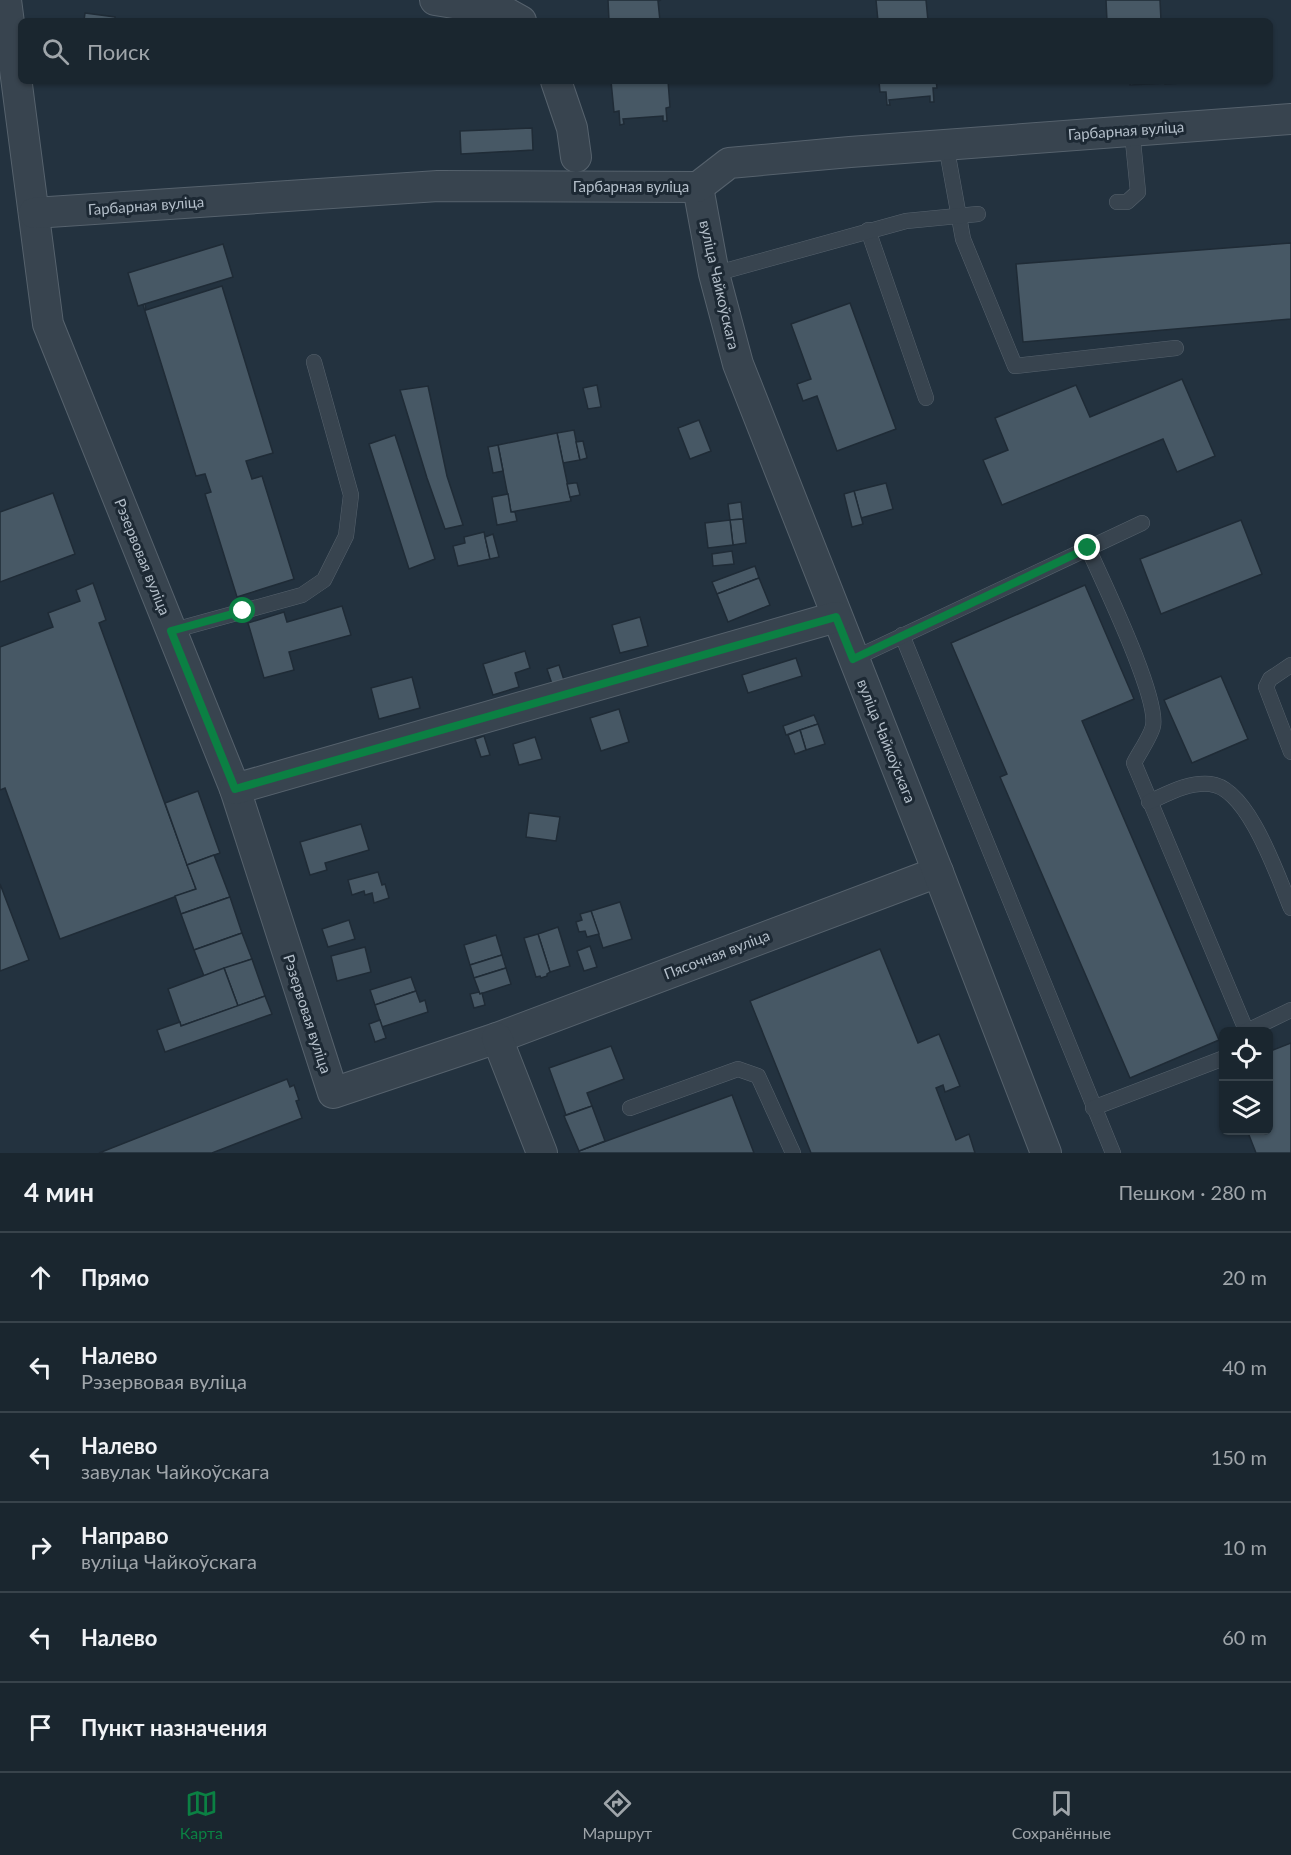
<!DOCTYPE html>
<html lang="ru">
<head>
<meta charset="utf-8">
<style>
  :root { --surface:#1a262f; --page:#27323b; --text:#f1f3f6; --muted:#9fa5aa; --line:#38434b; --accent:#0b8043 }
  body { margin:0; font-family:Lato,sans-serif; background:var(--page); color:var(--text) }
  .controls { position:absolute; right:18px; bottom:18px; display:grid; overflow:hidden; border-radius:9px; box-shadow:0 2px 4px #0004 }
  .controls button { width:54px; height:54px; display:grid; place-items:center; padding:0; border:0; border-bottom:2px solid var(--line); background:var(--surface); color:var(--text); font:30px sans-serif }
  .stop { position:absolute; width:18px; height:18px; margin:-14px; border:4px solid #0b8043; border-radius:50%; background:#fff }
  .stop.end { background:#0b8043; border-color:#fff; box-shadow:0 2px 6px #0008 }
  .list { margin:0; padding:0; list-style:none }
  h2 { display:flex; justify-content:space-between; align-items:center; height:78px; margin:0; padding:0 24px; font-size:26px }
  h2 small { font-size:20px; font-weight:400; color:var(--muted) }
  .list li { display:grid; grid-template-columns:39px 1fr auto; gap:18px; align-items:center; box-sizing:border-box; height:90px; padding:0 24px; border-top:2px solid var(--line) }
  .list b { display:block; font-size:22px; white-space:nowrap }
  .list p { margin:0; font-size:20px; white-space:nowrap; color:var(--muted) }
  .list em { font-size:20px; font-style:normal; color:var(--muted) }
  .icon { flex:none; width:33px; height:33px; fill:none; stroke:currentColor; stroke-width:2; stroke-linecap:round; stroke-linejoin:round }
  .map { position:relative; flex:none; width:1291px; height:1153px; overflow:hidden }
  .search { position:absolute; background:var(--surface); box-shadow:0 2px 4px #0004; left:18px; right:18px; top:18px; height:66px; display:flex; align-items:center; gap:15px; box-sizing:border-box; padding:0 21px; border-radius:9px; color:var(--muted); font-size:22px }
  .sheet { height:618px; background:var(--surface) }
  nav { display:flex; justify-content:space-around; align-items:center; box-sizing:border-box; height:84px; border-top:2px solid var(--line); background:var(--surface); font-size:16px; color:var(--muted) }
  nav a { display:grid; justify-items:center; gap:3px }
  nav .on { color:var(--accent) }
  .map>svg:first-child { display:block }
  .building { fill:#475865; stroke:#1f2b36; stroke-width:1.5 }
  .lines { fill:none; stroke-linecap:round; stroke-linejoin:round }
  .lane-casing { stroke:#56626d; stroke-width:16 }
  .street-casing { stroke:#56626d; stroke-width:32 }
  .lane { stroke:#38444f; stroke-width:15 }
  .street { stroke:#38444f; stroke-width:30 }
  .route { stroke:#0b8043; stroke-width:8 }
  .labels { text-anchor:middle; stroke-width:6; stroke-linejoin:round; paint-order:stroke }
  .street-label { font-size:15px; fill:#b4bfca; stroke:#1d2934 }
</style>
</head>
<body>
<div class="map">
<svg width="1291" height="1153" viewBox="0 0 1291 1153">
  <rect width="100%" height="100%" fill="#23323f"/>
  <g class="building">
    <polygon points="608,0 661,0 658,1 660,21 609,21"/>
    <polygon points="876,0 926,0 928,21 878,21"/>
    <polygon points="1106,0 1160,0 1161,21 1107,21"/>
    <polygon points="85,13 115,17 115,21 84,21"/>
    <polygon points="611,81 668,81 670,107 666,108 667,121 663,121 663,116 623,119 624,124 620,125 619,111 614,112"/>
    <polygon points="879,81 936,81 937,88 933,88 934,102 930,102 930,96 889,100 890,105 887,105 886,92 880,92"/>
    <polygon points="1130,81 1165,81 1165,83 1130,85"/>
    <polygon points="1165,81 1218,81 1165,84"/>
    <polygon points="532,128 533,150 461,154 460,131"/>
    <polygon points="1291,243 1291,319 1023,342 1016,264"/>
    <polygon points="223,244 233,277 138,306 128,273"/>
    <polygon points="222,286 273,453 246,461 252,479 262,476 294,579 237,597 205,494 211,492 205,474 196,476 143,305 145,304 146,310"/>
    <polygon points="850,303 896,429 837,451 817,396 803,401 797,384 811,379 791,324"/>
    <polygon points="1182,379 1215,456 1177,472 1163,439 1002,505 983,460 1008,450 995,418 1076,385 1090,417"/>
    <polygon points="597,385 601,407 588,409 583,388"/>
    <polygon points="428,386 447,476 463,525 445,529 427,478 400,390"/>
    <polygon points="699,420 711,451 690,459 678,428"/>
    <polygon points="574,430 580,460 563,463 557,433"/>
    <polygon points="557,433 571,501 511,512 498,445"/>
    <polygon points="395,435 435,559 409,569 369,444"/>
    <polygon points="583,441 587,458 580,460 576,442"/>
    <polygon points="498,445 503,471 493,473 488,447"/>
    <polygon points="574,483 577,483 580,495 570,497 567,484"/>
    <polygon points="886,483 893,509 861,518 854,491"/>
    <polygon points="854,491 863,524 852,527 844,494"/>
    <polygon points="53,493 75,554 0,582 0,512"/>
    <polygon points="508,494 511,512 515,512 517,521 497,525 492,497"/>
    <polygon points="741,502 743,519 730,520 728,504"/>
    <polygon points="743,519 746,543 733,545 730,520"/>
    <polygon points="730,520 733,545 708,548 705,523"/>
    <polygon points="1241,520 1262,574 1161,614 1140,559"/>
    <polygon points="484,532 490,559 458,566 453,546 465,543 464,537"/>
    <polygon points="493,534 499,557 490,559 485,537"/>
    <polygon points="732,551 734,564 713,566 712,554"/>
    <polygon points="755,566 759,578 717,594 712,582"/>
    <polygon points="759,578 770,605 728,622 717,594"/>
    <polygon points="93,583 106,620 99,623 196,889 60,939 5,788 0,790 0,647 53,627 48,613 80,601 76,590"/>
    <polygon points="1085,585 1134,699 1082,721 1219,1040 1130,1078 1000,777 1007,774 951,643"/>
    <polygon points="342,606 351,635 289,652 294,670 264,678 248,623 284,612 287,622"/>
    <polygon points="640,617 648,646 620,653 612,625"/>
    <polygon points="525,651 530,668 515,673 519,687 493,695 483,664"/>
    <polygon points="796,658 802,676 748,693 742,675"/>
    <polygon points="559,665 564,680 552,684 547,669"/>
    <polygon points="1221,676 1248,739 1192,763 1164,700"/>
    <polygon points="412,677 420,708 379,719 371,688"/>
    <polygon points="619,709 629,742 601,751 590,718"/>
    <polygon points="814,715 818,724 786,735 783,726"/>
    <polygon points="818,724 825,744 806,750 800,730"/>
    <polygon points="800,730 806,750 795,754 788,735"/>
    <polygon points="484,736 490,755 481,757 475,739"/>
    <polygon points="535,737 542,759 519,765 513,744"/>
    <polygon points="198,791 220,853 187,865 165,803"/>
    <polygon points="529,813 560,817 556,841 526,837"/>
    <polygon points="361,824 369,850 325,863 327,870 310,875 300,842"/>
    <polygon points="214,855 230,897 181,914 175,896 196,889 187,865"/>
    <polygon points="378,872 382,885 385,884 389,898 374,903 372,893 365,895 364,891 352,895 348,880"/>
    <polygon points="0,884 29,960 0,971"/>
    <polygon points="230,897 242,933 194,950 181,914"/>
    <polygon points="620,902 632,939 603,948 591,911"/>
    <polygon points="591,911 599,934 587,937 585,931 579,932 576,922 582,920 580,914"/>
    <polygon points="349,920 355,939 328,947 322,929"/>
    <polygon points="558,927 570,966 550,972 538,934"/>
    <polygon points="242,933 252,959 204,976 194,950"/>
    <polygon points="538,934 550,972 547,974 547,976 541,978 540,976 536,977 524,938"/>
    <polygon points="496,935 502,955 470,965 464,945"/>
    <polygon points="590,946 597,967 584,971 577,951"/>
    <polygon points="365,947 371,972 337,981 331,956"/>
    <polygon points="880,949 918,1043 939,1034 960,1086 945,1092 943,1085 936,1088 956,1140 969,1134 975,1153 811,1153 750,1001"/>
    <polygon points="502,955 506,968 474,978 470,965"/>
    <polygon points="252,959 265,996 238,1006 224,968"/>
    <polygon points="224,968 238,1006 181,1026 168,989"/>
    <polygon points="506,968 511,984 480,994 474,978"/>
    <polygon points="411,977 416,991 375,1005 370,990"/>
    <polygon points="416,991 420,1002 425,1000 428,1012 382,1027 375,1005"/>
    <polygon points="479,992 480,994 482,993 485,1005 474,1008 470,994"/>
    <polygon points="265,996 272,1014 165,1052 157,1030 180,1022 181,1026"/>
    <polygon points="380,1020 386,1038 375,1042 369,1024"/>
    <polygon points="1291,1043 1291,1153 1256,1153 1247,1130 1268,1130 1268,1052"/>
    <polygon points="611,1046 624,1079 587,1093 592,1106 566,1115 549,1068"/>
    <polygon points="287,1079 290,1087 294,1085 299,1100 296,1101 302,1118 212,1153 99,1153"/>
    <polygon points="732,1095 754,1153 579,1153 579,1151"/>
    <polygon points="592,1106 605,1141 579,1151 564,1116"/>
  </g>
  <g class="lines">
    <g class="lane-casing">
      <g id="lane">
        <polyline points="946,145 963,239 1015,366 1176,348"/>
        <polyline points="1117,202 1127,202 1138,192 1132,131"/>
        <polyline points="868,230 926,398"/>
        <polyline points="714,274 906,221 978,214"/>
        <path d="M1088,548C1102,580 1159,697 1153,726C1151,736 1139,753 1134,763L1246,1030"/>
        <polyline points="171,631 302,595 324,580 346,536 351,495 314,362"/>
        <polyline points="902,635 1113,1153"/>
        <polyline points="853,659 1142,523"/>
        <polyline points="1291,665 1270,679 1266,687 1291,752"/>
        <path d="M1149,802C1169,793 1188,782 1210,784C1248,787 1278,877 1291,908"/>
        <polyline points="1245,1032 1291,1010"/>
        <polyline points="630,1108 738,1069 758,1076 793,1153"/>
        <polyline points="1093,1108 1224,1058"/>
      </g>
    </g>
    <g class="street-casing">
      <g id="street">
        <polyline points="6,0 48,324 235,789 333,1093 497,1038 938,872"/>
        <polyline points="435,0 503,11 521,21"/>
        <polyline points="556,81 572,128 576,157"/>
        <polyline points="698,187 714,274 738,364 938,872 1046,1153"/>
        <polyline points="34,213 438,186 698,187 729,163 850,152 1291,119"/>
        <polyline points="235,789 836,617"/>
        <polyline points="497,1038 542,1153"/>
      </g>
    </g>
    <use href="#lane" class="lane"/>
    <use href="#street" class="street"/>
  </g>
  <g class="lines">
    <polyline class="route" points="243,611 171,631 235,789 836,617 853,659 1088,548"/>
  </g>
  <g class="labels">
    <g class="street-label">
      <text transform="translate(1126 131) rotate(-4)" y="5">Гарбарная вуліца</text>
      <text x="631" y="192">Гарбарная вуліца</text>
      <text transform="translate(146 206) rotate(-4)" y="5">Гарбарная вуліца</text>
      <text transform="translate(719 285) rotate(77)" y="5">вуліца Чайкоўскага</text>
      <text transform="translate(142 557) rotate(68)" y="5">Рэзервовая вуліца</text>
      <text transform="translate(886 741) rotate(68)" y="5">вуліца Чайкоўскага</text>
      <text transform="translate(717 955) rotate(-21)" y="5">Пясочная вуліца</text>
      <text transform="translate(307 1014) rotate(72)" y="5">Рэзервовая вуліца</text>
    </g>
  </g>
</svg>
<div class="controls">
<button><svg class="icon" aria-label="locate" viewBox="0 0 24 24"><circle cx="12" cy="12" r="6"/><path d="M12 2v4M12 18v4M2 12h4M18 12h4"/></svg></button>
<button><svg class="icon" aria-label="layers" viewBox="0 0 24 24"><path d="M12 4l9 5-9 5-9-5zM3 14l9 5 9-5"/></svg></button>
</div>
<div class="stop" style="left:243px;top:611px"></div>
<div class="stop end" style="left:1088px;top:548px"></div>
<div class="search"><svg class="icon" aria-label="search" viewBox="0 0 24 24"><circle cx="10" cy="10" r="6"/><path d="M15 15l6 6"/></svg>Поиск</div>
</div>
<section class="sheet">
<h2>4 мин<small>Пешком · 280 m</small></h2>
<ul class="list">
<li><svg class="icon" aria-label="ahead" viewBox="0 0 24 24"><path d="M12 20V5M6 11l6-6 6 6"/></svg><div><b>Прямо</b></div><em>20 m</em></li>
<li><svg class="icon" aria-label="left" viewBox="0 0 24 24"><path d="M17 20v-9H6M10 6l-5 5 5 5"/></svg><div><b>Налево</b><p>Рэзервовая вуліца</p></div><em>40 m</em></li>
<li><svg class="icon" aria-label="left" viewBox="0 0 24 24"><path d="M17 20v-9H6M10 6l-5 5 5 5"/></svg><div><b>Налево</b><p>завулак Чайкоўскага</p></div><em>150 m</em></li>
<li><svg class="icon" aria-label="right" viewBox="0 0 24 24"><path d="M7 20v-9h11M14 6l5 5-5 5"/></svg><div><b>Направо</b><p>вуліца Чайкоўскага</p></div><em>10 m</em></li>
<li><svg class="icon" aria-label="left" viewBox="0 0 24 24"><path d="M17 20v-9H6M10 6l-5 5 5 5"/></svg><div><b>Налево</b></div><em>60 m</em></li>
<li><svg class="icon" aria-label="arrive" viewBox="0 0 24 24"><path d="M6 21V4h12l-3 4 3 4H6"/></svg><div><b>Пункт назначения</b></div></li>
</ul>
</section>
<nav>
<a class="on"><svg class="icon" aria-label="map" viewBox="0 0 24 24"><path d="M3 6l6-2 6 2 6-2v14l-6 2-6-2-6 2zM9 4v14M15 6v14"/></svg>Карта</a>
<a><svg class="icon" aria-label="directions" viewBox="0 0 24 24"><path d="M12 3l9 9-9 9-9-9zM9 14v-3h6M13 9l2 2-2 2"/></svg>Маршрут</a>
<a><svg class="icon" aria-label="saved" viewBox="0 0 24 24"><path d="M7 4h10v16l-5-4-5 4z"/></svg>Сохранённые</a>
</nav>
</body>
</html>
